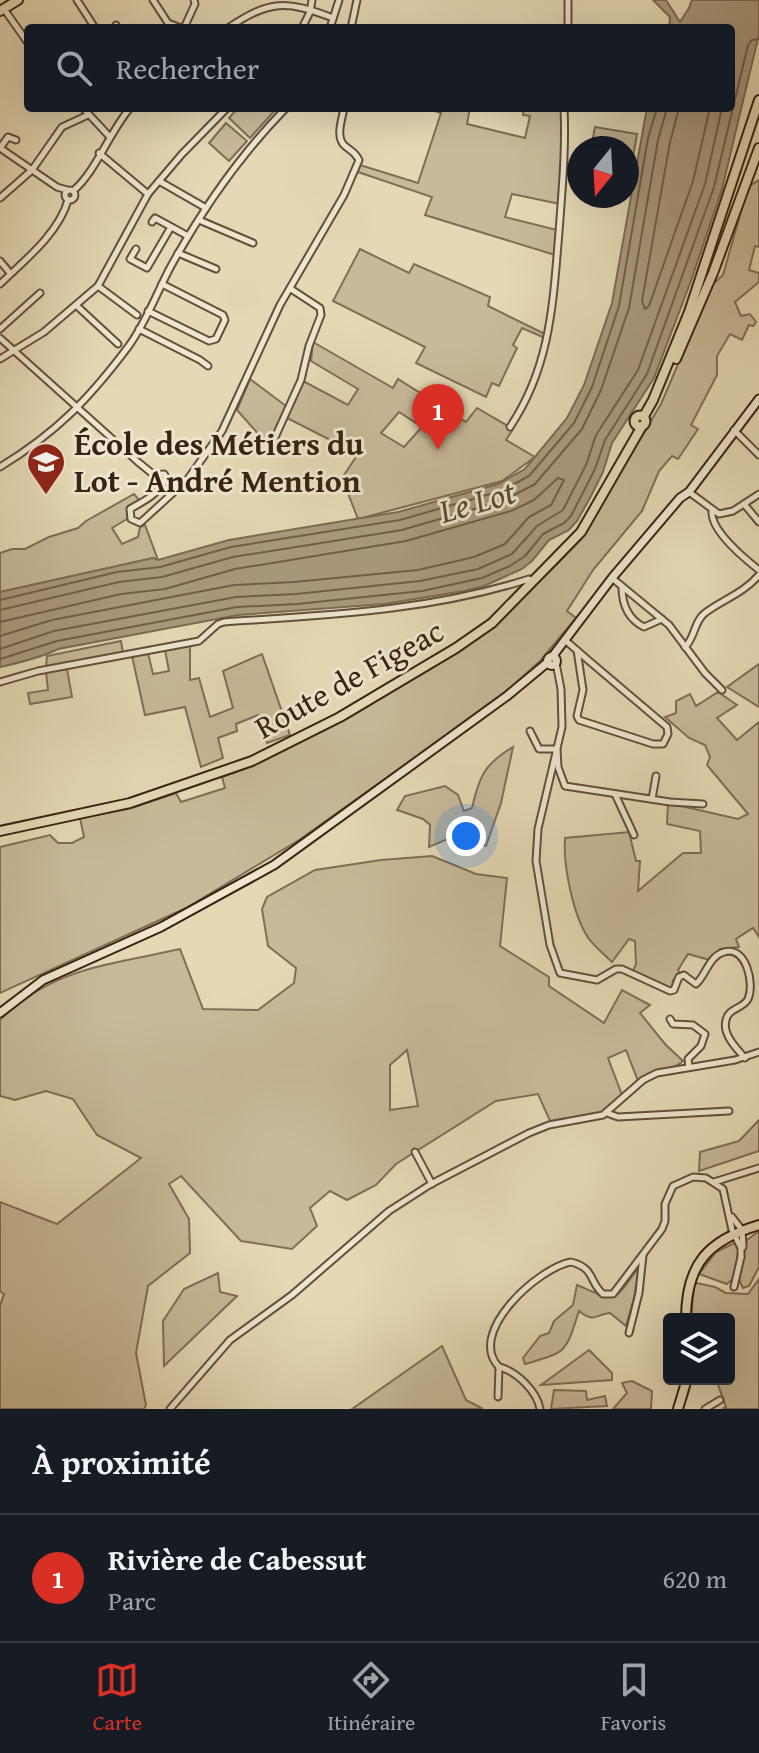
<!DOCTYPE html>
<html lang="fr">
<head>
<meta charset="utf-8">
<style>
  :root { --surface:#171b24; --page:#242831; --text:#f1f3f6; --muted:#9ea1a6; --line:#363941; --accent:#d93025 }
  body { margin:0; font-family:"Gentium Book Plus",serif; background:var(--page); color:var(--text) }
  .controls { position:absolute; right:24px; bottom:24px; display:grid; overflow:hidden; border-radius:8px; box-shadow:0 8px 32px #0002 }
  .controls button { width:72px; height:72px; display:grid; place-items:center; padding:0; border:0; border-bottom:2px solid var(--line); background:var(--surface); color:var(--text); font:40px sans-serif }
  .compass { position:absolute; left:567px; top:136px; width:72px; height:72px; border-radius:50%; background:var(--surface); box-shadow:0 8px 32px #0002; rotate:198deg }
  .you { position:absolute; left:466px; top:836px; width:28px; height:28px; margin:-20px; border:6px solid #fff; border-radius:50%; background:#1a73e8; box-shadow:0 0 0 12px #1a73e833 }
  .badge { display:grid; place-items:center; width:52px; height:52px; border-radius:50%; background:var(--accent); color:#fff; font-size:26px; font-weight:700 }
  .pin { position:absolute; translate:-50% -66px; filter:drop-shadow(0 2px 4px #0008) }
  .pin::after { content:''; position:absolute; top:42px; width:28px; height:24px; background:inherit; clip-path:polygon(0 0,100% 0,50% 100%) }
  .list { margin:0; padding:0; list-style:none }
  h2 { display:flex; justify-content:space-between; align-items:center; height:104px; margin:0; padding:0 32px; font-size:34px }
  h2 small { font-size:26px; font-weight:400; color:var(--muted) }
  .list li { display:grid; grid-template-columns:52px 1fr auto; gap:24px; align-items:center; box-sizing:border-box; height:128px; padding:0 32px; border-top:2px solid var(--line) }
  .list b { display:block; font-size:30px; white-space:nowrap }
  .list p { margin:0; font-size:26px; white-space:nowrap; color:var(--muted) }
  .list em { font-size:26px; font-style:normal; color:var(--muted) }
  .icon { flex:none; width:44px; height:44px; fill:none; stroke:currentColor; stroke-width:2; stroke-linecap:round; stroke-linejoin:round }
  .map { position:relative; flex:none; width:759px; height:1409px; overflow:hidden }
  .search { position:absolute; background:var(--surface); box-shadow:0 8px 32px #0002; left:24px; right:24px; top:24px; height:88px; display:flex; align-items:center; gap:20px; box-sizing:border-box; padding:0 28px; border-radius:8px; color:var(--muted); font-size:30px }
  .sheet { height:232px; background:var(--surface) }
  nav { display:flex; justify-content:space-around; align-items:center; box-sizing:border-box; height:112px; border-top:2px solid var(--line); background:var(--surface); font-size:22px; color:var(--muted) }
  nav a { display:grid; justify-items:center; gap:4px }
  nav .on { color:var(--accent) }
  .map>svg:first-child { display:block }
  .green { fill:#c8ba99; stroke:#806e56; stroke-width:2; fill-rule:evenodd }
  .water { fill:#aa9b7e; stroke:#7c6b53; stroke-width:2 }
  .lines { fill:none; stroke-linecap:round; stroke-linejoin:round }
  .shore { stroke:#715f48; stroke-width:2 }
  .street-casing { stroke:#63503b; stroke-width:9 }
  .secondary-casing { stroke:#382312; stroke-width:11 }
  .primary-casing { stroke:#382312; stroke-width:12 }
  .street { stroke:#eee6cf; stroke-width:5 }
  .secondary { stroke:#eee6cf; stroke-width:7 }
  .primary { stroke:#e5d9b5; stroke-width:8 }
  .labels { text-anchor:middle; stroke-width:6; stroke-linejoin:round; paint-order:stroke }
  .poi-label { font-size:32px; font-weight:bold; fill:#382312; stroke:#eee6cf; text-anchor:start }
  .street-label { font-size:32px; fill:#382312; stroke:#eee6cf }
  .water-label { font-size:34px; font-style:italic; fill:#5a4732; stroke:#eee6cf }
</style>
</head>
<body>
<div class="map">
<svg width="759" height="1409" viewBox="0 0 759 1409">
  <rect width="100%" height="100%" fill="#e5d9b5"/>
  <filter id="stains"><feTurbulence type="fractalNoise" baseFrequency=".0025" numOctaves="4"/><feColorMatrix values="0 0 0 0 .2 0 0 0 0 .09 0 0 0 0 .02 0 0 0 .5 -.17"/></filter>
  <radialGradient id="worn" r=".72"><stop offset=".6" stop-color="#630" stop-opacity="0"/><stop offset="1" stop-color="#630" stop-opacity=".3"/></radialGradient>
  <g class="green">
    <polygon points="238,108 277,108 250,138 229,118"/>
    <polygon points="425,108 470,108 467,124 525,138 530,116 523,115 524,108 562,108 564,154 560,204 512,194 505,217 557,230 555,255 425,215 432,197 358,172 360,165 418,183 441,113"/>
    <polygon points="226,123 247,141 229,161 209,143"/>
    <polygon points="595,127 637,134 627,191 627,148 591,148"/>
    <polygon points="759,180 759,247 755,246 749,270 759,273 759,282 735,302 741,316 750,314 756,322 753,326 749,325 742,340 730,334 717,356 717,375 691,425 698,429 678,459 672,456 659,471 642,511 593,570 567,611 576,618 540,661 499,698 299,840 186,908 0,993 0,847 50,835 58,843 72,843 84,837 80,818 128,809 176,793 181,802 225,788 222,777 249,767 305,739 375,701 490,629 556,565 580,540 661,404 712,285 723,275 748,187"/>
    <polygon points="360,249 409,273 414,264 490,297 488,306 547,335 545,338 522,328 513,345 517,348 499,386 492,383 486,397 416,363 425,347 333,301"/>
    <path d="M313,342L393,388L398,379L466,422L477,408L513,429L506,440L535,457L502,481L358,519L342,478L358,454L287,418L303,381L348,405L358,389L311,361ZM399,412L422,427L404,447L381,433Z"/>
    <polygon points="250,379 286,406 268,445 237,410"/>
    <polygon points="134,494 140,501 128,506 127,519 112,528 122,544 138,537 140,527 145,525 158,560 153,558 0,592 0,553 12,549 25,549 49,537 78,528 86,521"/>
    <polygon points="121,641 123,653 46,668 47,656"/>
    <polygon points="190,645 190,680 199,678 210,717 233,708 223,671 262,654 290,735 267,743 258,715 236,724 237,731 218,738 223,758 201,767 185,707 145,715 132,656 148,653 153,674 169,671 165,650"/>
    <polygon points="759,664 759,707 727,687"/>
    <polygon points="67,669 72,697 30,704 28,693 48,690 46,672"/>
    <path d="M718,692L737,705L717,718L737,740L759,722V937L753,928L736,939L739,947L720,949L710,960L688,954L678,970L680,973L673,980L672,988L669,989L633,971L636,964L635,941L629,939L612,962C604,954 595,947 589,939C573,916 563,865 565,838L629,832L636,861H640L638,891L683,853H701L700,831L667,824L668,803L738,819L748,814L707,765L710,757L705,745L689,738L665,717L676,713V701L690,694L696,706Z"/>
    <path d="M513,747L501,803L486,846L459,834L429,847L430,825L423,819L397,810L405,796L445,786L458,795L464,811L472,808C479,777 484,764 513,747Z"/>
    <path d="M432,856L476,874L507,878L500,946L549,977V986L604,1023L622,990L650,1005L640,1013L665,1044L683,1061C673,1071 652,1073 638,1081L626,1050L608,1058L622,1095L602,1112L550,1121L538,1094L496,1101L396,1164L376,1185L347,1200L330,1191L310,1208L317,1226L292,1249L241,1241L181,1176L169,1184L189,1219L190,1253L148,1286L136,1353L146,1405L144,1409H0V1306L4,1294L0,1291V1202L57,1224L141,1158L97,1135L73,1099L46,1091L15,1100L0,1096V1020C53,967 110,965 180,949L203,1009L258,1010L294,983L296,968L268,946L262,909L267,897L315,870L381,860ZM407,1050L418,1106L390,1110V1065Z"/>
    <polygon points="759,1120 759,1151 699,1171 700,1152 739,1141"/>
    <polygon points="759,1231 759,1267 749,1286 743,1288 739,1280 747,1240"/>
    <polygon points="734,1243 739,1249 733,1279 727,1284 699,1274 716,1252"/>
    <path d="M639,1267L634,1298L626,1326L610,1313C594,1315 594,1323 579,1311C565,1353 569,1351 525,1364L523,1358L540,1336L549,1333L554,1321L573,1305L577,1285C619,1303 611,1304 639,1267Z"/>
    <polygon points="218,1273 220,1292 237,1296 164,1366 163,1321 184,1289"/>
    <polygon points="759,1279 759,1409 722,1409 726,1407 716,1379 729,1379 729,1319 691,1319 694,1286 697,1283 715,1287 726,1293 748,1294"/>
    <polygon points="442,1346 466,1400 483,1409 352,1409"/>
    <polygon points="589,1350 612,1373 612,1380 541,1385"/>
    <polygon points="632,1381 652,1391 651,1409 613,1409 627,1393 622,1383"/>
    <polygon points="554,1390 586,1391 587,1400 605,1396 607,1406 551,1409"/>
  </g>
  <path class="water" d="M653,0H666L680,22L689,8L692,0H759V34L722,189L691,281L654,378L612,443L603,472L590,498L577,521L569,530L549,540L532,561L522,569L484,586L464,591L384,604L238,615L58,649C42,657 18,663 0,667V592L153,558L158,560L229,540L398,512L498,484L525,469L567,418L584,385L612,303L646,113L649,108H731V28H669L670,17Z"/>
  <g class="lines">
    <g class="shore">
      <polyline points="679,108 670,142 642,301 645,309 649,306 693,181 710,108"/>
      <polyline points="0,600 117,572 160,567 231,547 400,520 501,491 529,476 574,423 592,387 619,306 648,138 657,108"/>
      <polyline points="0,610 119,582 162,577 233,557 402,530 505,500 535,484 582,429 601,390 629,308 658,140 667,108"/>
      <polyline points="0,622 121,594 165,589 235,569 406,541 511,511 534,500 558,478 564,480 551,505 529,517 505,544 474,557 418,570 294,582 234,585 52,620 0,636"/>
      <polyline points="0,649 54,631 236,597 296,594 420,581 478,569 512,554 537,526 563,510 586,465 596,435 638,370 705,184 722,108"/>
      <polyline points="0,659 57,641 237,607 297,604 422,591 482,578 510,566 525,556 543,534 564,523 571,516 595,469 605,440 647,374 714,187 748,45 752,40 759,39"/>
    </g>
    <g class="street-casing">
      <g id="street">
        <polyline points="77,0 95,28"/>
        <polyline points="153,0 168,23 181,28"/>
        <polyline points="568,0 568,28"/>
        <polyline points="4,9 28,43"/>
        <polyline points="116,25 117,28"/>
        <polyline points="184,28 195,4 194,0"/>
        <path d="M228,28C270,0 286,0 333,18"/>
        <polyline points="302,28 310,12 312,0"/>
        <polyline points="330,28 339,0"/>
        <polyline points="351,28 357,0"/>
        <polyline points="83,108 109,136"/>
        <polyline points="0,148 57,187 67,190"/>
        <polyline points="0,148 8,137 16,140"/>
        <polyline points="99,153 148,194"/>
        <polyline points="159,181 206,208"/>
        <circle cx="70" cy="195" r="5"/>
        <path d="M73,191C95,173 109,133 130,108"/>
        <polyline points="0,198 32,170 62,127 88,115"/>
        <polyline points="199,220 253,243"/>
        <polyline points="152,222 155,218 188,236"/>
        <polyline points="136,249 130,259 147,268 171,227"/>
        <polyline points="178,253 216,269"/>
        <polyline points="0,261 10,273"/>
        <path d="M0,284C24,261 59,233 68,200"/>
        <polyline points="98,286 137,315"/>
        <polyline points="77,306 118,344"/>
        <polyline points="148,311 209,341 216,339 225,320 223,315 162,284"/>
        <polyline points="0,329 40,293"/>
        <polyline points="139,329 200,360 208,366"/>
        <path d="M0,338L138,462L154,475L164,474L166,477C161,493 144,501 130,509L131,519L140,523L187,480L222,431L280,305L344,195L359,160C355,152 351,151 345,146C335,137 342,120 344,108"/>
        <polyline points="0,359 44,332 98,286 148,194 182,154 227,108"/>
        <path d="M510,427C551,366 553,302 559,232C562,190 566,150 564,108"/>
        <polyline points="734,430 759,455"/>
        <polyline points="272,444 301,380 309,346 321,315 320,308 291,289"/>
        <path d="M0,467C56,433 89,399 128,347C146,323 157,292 171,266C202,210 241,154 286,108"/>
        <polyline points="689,492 719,514 733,511 759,494"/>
        <polyline points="744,504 759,522"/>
        <path d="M712,511C710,530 745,559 759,570"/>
        <polyline points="612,578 669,625 705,673 722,690"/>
        <path d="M622,587C622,604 628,619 644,627L662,619"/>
        <polyline points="565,640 588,660 667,727 668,734 663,744 653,744 579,720 577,716 583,690 577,650"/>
        <path d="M685,647C695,638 694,621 705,613C722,600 744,593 759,575"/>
        <path d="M556,663L561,689L562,727L538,829L536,861L550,945L560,973L597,980L616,969H622L670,991L674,990L679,977L684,975L696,984C706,975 709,956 724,952C746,945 755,984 748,999C743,1009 728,1008 726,1020C722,1034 736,1048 745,1058"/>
        <path d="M0,682L38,671L199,641L218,624L224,622C327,615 429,611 529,579L534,581"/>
        <polyline points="530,731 539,749 557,749 558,767 565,786 670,802 703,804"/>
        <polyline points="615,794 634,835"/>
        <polyline points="652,799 656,776"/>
        <polyline points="670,1019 673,1024 693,1025 705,1034 701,1046 688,1059 689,1067"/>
        <polyline points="607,1113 618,1117 729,1111"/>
        <polyline points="415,1152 432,1184"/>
        <polyline points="714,1182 759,1168"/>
        <polyline points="732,1217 742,1230 743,1247"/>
        <polyline points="734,1287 741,1257"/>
        <polyline points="629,1333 639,1293 643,1255"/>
        <path d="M499,1367C516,1371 537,1391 540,1409"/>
        <path d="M498,1397L499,1367C466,1333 538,1268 571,1262C595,1268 589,1282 603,1294H613L662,1229L665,1221V1204L673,1186L693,1177L706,1178L723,1189L732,1230L741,1248V1257"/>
        <polyline points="170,1409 230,1340 292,1295 389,1211 431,1184 529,1133 549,1125 603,1115 643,1080 657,1073 735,1060 759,1052"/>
        <polyline points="705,1409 720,1400"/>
      </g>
    </g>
    <g class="secondary-casing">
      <g id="secondary">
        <circle cx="552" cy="661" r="4.5"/>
        <polyline points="552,657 612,578 680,498 689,492 759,399"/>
        <polyline points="0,1013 43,980 161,927 274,865 507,696 548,662"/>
      </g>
    </g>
    <g class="primary-casing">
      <g id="primary">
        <polyline points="0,11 18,0"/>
        <polyline points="676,359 713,273 759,148"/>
        <circle cx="640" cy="421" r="5.5"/>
        <polyline points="644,416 653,400 689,312 759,100"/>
        <polyline points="0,831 130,803 252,761 340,717 456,648 492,623 581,532 642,426"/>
        <path d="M686,1319C686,1264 708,1240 759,1225"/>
        <polyline points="678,1409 687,1379"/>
      </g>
    </g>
    <use href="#street" class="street"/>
    <use href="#secondary" class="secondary"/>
    <use href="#primary" class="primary"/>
  </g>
  <defs>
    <g id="university-pin" transform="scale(2)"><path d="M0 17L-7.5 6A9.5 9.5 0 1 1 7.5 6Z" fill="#8f2418" stroke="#eee6cf"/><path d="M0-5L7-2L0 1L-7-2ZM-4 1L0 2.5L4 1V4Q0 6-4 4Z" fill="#fff"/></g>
  </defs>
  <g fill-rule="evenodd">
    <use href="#university-pin" x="46" y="462"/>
  </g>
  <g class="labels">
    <g class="poi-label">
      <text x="74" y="455">École des Métiers du<tspan x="74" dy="37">Lot - André Mention</tspan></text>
    </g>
    <g class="street-label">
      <text transform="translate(349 679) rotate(-29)" y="11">Route de Figeac</text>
    </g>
    <g class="water-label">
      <text transform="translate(477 501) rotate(-16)" y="12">Le Lot</text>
    </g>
  </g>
  <rect width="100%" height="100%" filter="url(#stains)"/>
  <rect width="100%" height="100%" fill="url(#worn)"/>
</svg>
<div class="controls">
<button><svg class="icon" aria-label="layers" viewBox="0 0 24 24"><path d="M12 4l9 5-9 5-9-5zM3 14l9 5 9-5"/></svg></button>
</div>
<svg class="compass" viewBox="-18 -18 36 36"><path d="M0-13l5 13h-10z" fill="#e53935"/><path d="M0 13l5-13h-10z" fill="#9ea1a6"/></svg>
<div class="you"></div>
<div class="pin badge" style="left:438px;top:450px">1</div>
<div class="search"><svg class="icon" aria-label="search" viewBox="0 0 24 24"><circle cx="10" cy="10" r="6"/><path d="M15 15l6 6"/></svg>Rechercher</div>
</div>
<section class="sheet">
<h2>À proximité<small></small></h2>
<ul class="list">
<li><span class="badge">1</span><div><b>Rivière de Cabessut</b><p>Parc</p></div><em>620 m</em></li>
</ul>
</section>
<nav>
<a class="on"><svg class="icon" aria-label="map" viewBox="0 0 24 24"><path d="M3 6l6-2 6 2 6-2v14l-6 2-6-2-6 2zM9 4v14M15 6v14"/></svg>Carte</a>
<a><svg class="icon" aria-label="directions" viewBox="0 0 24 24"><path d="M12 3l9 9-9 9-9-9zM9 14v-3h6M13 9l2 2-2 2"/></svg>Itinéraire</a>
<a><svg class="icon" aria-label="saved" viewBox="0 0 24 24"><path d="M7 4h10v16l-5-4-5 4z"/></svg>Favoris</a>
</nav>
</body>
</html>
